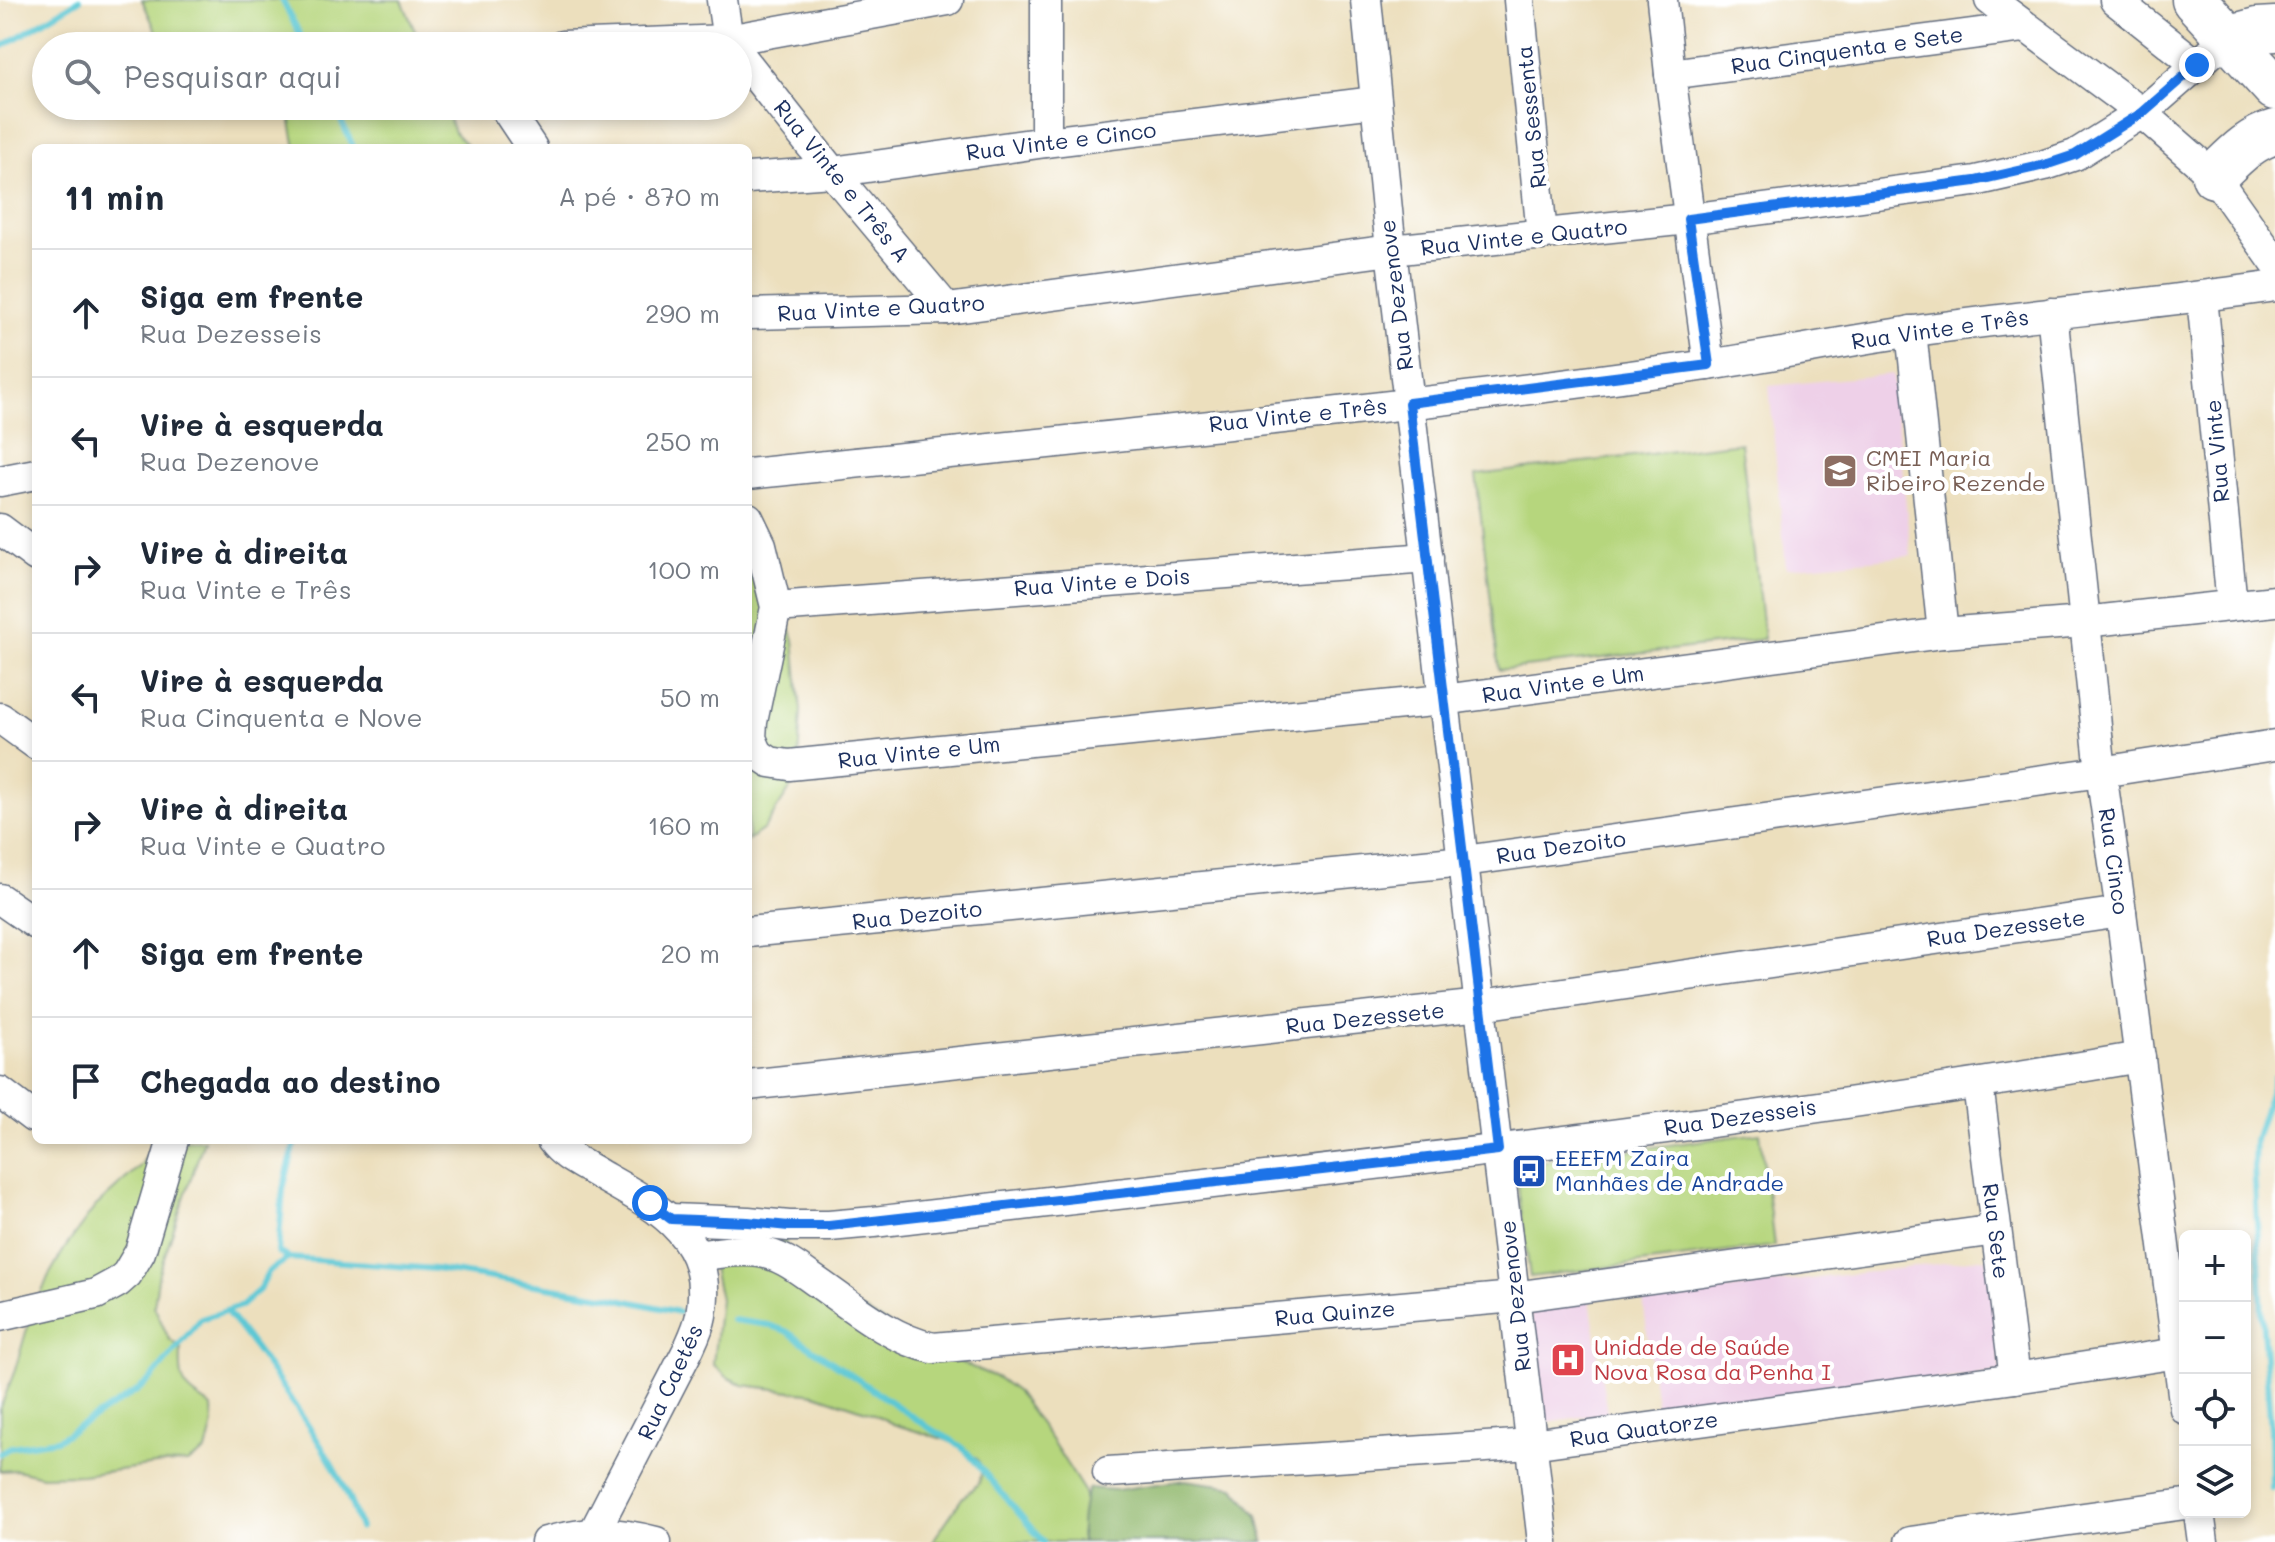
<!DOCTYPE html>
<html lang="pt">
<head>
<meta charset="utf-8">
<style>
  :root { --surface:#fff; --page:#f2f2f3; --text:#1f2937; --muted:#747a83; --line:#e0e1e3 }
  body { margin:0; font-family:Mali,sans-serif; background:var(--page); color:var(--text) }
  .controls { position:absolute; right:24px; bottom:24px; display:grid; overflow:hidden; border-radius:12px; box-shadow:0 4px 12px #0003 }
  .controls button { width:72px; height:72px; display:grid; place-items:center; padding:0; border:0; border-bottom:2px solid var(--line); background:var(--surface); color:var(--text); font:40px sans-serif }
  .stop { position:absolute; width:24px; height:24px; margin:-18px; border:6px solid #1a73e8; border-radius:50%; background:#fff }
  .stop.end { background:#1a73e8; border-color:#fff; box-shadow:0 2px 8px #0008 }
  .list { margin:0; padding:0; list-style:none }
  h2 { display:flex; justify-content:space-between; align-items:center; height:104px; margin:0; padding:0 32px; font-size:34px }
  h2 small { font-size:26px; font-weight:400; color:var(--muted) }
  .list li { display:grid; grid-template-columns:52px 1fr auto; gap:24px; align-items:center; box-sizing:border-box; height:128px; padding:0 32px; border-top:2px solid var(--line) }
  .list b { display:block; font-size:30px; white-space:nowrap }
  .list p { margin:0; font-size:26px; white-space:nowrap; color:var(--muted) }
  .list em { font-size:26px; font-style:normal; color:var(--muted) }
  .icon { flex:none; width:44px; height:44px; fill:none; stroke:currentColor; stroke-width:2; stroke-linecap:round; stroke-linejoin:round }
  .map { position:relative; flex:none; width:2275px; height:1542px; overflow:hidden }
  .search { position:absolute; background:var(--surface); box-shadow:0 4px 12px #0003; left:32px; top:32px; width:720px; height:88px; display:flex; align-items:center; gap:20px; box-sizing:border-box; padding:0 28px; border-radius:44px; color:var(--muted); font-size:30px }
  .panel { position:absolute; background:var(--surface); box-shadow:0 4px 12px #0003; left:32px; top:144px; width:720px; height:1000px; border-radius:12px }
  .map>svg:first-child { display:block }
  .built { fill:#eed0e8 }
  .green { fill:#b6d67d; stroke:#68826e; stroke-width:2 }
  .forest { fill:#90b76c; stroke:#567365; stroke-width:2 }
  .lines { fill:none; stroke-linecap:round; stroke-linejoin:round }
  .stream { stroke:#5cc7d4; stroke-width:6 }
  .minor-casing { stroke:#646d7f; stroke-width:33 }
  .highway-casing { stroke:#646d7f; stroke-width:47 }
  .minor { stroke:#fff; stroke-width:30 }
  .highway { stroke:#fff; stroke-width:44 }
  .route { stroke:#1a73e8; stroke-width:10 }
  .labels { text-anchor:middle; stroke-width:8; stroke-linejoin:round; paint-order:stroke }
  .street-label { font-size:22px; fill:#1b2f5e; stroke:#fff }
  .education-label { font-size:22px; fill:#785e54; stroke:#fff; text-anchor:start }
  .transit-label { font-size:22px; fill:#164399; stroke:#fff; text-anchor:start }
  .health-label { font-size:22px; fill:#be3a42; stroke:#fff; text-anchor:start }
</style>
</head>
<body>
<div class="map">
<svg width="2275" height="1542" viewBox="0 0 2275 1542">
  <rect width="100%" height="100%" fill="#fff"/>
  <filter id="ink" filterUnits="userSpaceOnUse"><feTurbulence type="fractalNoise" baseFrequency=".0125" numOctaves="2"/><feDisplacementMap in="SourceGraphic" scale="16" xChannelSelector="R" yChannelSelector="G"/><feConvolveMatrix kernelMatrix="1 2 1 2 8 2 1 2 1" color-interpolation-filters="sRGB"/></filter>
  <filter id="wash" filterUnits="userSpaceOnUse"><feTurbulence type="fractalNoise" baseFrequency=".006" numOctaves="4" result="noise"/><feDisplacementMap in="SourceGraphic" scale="32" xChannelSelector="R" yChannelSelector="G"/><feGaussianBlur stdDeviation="1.8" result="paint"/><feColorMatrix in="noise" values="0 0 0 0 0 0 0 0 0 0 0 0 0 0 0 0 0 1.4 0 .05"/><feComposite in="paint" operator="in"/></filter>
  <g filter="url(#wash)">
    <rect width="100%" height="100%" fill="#ecdfbd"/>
    <g class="built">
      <polygon points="1893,374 1911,556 1786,568 1769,386"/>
      <polygon points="1987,1258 2001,1372 1657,1413 1643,1299"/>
      <polygon points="1590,1299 1607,1413 1547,1422 1530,1308"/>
    </g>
    <g class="green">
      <polygon points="142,0 402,0 421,46 163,46"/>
      <polygon points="288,106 444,106 454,132 469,148 296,148"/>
      <polygon points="1741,443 1764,639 1499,670 1476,475"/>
      <polygon points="748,526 763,545 794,640 801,711 797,778 764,829 748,840"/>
      <polygon points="1760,1133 1774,1246 1530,1277 1515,1165"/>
      <path d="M156,1140H204L159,1272L154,1306L169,1339L181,1348C180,1385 181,1387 212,1407L213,1424L206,1451L187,1463L163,1464L82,1475L42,1476L17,1470L0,1471V1409L15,1370L26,1332L48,1277L65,1248L95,1207L141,1165Z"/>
      <polygon points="713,1235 786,1240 786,1269 957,1361 998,1378 1017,1392 1052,1441 1084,1491 1084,1511 1080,1535 1083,1542 932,1542 963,1497 979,1483 983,1469 977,1459 960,1446 946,1440 893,1424 872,1413 815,1394 743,1385 727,1377 713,1364 720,1299 713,1268 714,1246"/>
    </g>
    <path class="forest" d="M1185,1480L1234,1487L1258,1516L1264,1542H1083C1078,1531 1083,1498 1089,1488L1116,1490Z"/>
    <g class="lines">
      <g class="stream">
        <polyline points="282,0 306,46"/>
        <polyline points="0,48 79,0"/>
        <polyline points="334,106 354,148"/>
        <polyline points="296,1140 283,1189 278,1252 289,1258 435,1269 610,1297 679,1312"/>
        <path d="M226,1311C249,1339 269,1367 289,1397C318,1440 344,1477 360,1528"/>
        <polyline points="733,1320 769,1325 786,1331 931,1429 953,1441 967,1452 1043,1542"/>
        <polyline points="0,1453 11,1447 57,1440 137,1391 151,1379 201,1319 241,1306 259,1290 269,1271 289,1258"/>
        <polyline points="2272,1489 2271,1430 2262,1317 2254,1166 2255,1140 2275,1077"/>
      </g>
    </g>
  </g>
  <g filter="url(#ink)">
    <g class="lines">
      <g class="minor-casing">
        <g id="minor">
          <polyline points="722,0 728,40 733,46"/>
          <polyline points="1366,0 1391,250 1543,1542"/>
          <polyline points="1519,0 1542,235"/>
          <polyline points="1662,0 1670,74 1709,365"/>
          <polyline points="1990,0 2142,113 2214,176 2275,262"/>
          <polyline points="2115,0 2197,65"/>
          <polyline points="562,46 728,40 948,0"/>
          <polyline points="738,53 832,172 947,309"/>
          <polyline points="1670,74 2025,27"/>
          <polyline points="504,106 532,148"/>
          <polyline points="1046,142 1046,0"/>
          <polyline points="748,178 832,172 1046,142 1375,102"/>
          <polyline points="2202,297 2232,605"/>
          <polyline points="2052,313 2101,772 2121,912 2185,1409"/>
          <polyline points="748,314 947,309 1391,250 1688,219 1975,181 2045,165 2075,155 2142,113 2228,38"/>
          <polyline points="1911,331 1943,633"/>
          <path d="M748,474C1068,440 1390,411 1708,365C1777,355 1845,341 1914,331C2034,314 2155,304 2275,286"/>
          <polyline points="0,481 36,474"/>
          <polyline points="748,518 761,545 776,607 752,722 751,738 758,754"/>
          <polyline points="0,529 36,556"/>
          <polyline points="776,607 1428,558"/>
          <polyline points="0,718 36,744"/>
          <polyline points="758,754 770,762 789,765 1443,700 1943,633 2084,622 2275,601"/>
          <polyline points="0,899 36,924"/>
          <polyline points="748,932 1464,861 2101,772 2275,745"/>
          <polyline points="748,1085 1481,1005 2121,912"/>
          <polyline points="1978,1085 2015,1378"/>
          <polyline points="0,1092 33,1117"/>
          <path d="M552,1140C564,1157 585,1165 602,1176C659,1208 715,1237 701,1315C699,1327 693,1339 688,1350L589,1542"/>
          <path d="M671,1219L748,1222L789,1226H829L874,1222C1297,1173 1720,1129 2140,1057"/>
          <path d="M697,1256C717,1253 739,1249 759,1252C781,1255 797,1268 814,1280C852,1306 888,1338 933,1348L1515,1297L1996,1230"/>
          <polyline points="0,1316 96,1294 118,1282 127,1274 140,1252 173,1140"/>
          <polyline points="1108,1472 1531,1444 2015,1378 2178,1353"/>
          <polyline points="2199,1512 2203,1542"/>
          <path d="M546,1542C588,1531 614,1531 656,1542"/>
          <polyline points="1910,1542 2185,1504"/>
        </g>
      </g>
      <g class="highway-casing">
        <g id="highway">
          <polyline points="2194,0 2275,88"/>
          <polyline points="2228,38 2257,30 2275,29"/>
          <path d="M2214,176C2233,158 2249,139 2275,132"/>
        </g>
      </g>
      <use href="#minor" class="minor"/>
      <use href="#highway" class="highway"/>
    </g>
  </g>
  <g class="lines" filter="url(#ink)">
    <polyline class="route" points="650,1203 671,1219 748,1222 789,1226 829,1226 1498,1150 1409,403 1709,365 1688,219 1975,181 2045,165 2075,155 2142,113 2197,65"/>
  </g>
  <defs>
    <g id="school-square" transform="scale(1.8)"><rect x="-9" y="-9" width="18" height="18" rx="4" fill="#8d6e63" stroke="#fff"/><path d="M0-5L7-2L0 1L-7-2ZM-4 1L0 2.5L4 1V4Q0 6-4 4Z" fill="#fff"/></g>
    <g id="bus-square" transform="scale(1.8)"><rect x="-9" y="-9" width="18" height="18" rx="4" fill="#1a4fb4" stroke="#fff"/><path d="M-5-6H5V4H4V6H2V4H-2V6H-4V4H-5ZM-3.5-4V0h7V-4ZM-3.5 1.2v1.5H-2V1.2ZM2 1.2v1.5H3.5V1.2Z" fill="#fff"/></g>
    <g id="hospital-square" transform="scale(1.8)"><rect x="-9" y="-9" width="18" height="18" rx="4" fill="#e0444e" stroke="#fff"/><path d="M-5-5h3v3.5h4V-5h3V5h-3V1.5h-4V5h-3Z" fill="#fff"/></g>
  </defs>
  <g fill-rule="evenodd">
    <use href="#school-square" x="1840" y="471"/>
    <use href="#bus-square" x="1529" y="1171"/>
    <use href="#hospital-square" x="1568" y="1360"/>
  </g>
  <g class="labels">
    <g class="street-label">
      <text transform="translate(1847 50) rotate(-8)" y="8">Rua Cinquenta e Sete</text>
      <text transform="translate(1531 117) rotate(-96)" y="8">Rua Sessenta</text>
      <text transform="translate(1061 141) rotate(-7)" y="8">Rua Vinte e Cinco</text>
      <text transform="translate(842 181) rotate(51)" y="8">Rua Vinte e Três A</text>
      <text transform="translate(1524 237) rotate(-6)" y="8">Rua Vinte e Quatro</text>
      <text transform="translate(1396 295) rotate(-97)" y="8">Rua Dezenove</text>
      <text transform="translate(881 308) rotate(-3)" y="8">Rua Vinte e Quatro</text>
      <text transform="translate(1940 329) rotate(-8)" y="8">Rua Vinte e Três</text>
      <text transform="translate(1298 415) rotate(-6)" y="8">Rua Vinte e Três</text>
      <text transform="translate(2217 451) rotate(-95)" y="8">Rua Vinte</text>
      <text transform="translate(1102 582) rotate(-4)" y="8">Rua Vinte e Dois</text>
      <text transform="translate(1563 684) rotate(-8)" y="8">Rua Vinte e Um</text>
      <text transform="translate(919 752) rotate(-6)" y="8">Rua Vinte e Um</text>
      <text transform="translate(1561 847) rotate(-8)" y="8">Rua Dezoito</text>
      <text transform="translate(2114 861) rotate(82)" y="8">Rua Cinco</text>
      <text transform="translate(917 915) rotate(-6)" y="8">Rua Dezoito</text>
      <text transform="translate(2006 928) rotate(-8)" y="8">Rua Dezessete</text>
      <text transform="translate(1365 1018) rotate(-6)" y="8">Rua Dezessete</text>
      <text transform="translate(1740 1117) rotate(-8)" y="8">Rua Dezesseis</text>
      <text transform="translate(1996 1231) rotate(83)" y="8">Rua Sete</text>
      <text transform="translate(1515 1296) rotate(-96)" y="8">Rua Dezenove</text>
      <text transform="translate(1335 1313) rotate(-5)" y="8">Rua Quinze</text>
      <text transform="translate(670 1382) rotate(-65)" y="8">Rua Caetés</text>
      <text transform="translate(1644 1429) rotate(-8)" y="8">Rua Quatorze</text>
    </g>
    <g class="education-label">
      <text x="1866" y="466">CMEI Maria<tspan x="1866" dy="25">Ribeiro Rezende</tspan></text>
    </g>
    <g class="transit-label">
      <text x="1555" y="1166">EEEFM Zaira<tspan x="1555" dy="25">Manhães de Andrade</tspan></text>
    </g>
    <g class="health-label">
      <text x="1594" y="1355">Unidade de Saúde<tspan x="1594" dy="25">Nova Rosa da Penha I</tspan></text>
    </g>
  </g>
</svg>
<div class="controls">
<button>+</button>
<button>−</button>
<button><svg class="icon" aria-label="locate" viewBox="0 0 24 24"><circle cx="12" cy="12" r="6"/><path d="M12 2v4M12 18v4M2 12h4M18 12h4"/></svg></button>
<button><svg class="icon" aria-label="layers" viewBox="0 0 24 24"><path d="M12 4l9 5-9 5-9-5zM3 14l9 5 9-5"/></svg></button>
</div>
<div class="stop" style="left:650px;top:1203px"></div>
<div class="stop end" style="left:2197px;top:65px"></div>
<div class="search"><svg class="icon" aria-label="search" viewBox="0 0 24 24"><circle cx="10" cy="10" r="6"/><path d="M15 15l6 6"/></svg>Pesquisar aqui</div>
<section class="panel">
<h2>11 min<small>A pé · 870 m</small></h2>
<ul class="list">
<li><svg class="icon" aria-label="ahead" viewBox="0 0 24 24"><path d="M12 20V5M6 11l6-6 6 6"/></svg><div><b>Siga em frente</b><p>Rua Dezesseis</p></div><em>290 m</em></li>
<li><svg class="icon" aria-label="left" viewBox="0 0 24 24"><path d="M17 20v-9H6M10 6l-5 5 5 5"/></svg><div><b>Vire à esquerda</b><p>Rua Dezenove</p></div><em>250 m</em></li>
<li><svg class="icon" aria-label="right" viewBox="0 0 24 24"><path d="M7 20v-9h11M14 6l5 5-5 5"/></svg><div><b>Vire à direita</b><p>Rua Vinte e Três</p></div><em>100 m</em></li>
<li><svg class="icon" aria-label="left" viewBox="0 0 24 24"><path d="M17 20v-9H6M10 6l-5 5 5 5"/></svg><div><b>Vire à esquerda</b><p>Rua Cinquenta e Nove</p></div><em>50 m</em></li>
<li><svg class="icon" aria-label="right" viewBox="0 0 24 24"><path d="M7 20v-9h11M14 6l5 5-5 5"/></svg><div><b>Vire à direita</b><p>Rua Vinte e Quatro</p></div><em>160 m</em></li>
<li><svg class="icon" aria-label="ahead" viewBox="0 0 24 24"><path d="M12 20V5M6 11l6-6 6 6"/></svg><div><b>Siga em frente</b></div><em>20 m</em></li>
<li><svg class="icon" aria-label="arrive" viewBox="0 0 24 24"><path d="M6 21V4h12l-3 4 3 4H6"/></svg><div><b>Chegada ao destino</b></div></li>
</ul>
</section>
</div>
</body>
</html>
